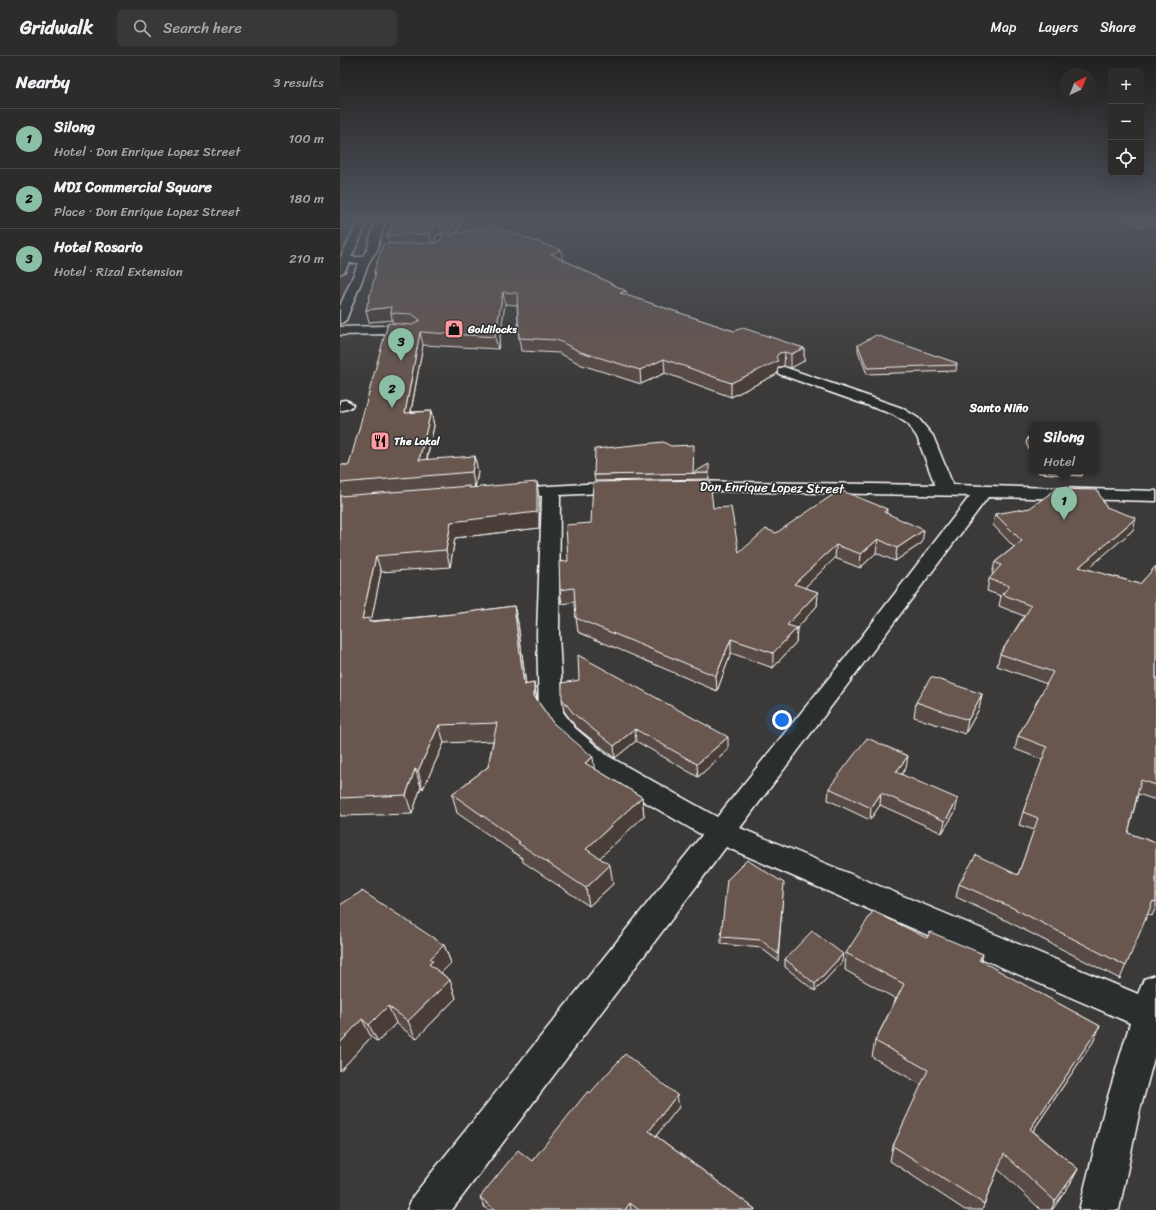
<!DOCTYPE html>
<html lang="en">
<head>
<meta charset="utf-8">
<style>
  :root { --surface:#2d2c2a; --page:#393836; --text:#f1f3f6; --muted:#a7a7a8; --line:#484847; --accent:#8abfa5 }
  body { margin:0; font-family:Sriracha,sans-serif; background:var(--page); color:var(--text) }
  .controls { position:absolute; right:12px; top:12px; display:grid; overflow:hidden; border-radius:6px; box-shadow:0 4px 16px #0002 }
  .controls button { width:36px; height:36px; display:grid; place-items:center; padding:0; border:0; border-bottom:1px solid var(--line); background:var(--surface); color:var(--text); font:20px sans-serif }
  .compass { position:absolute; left:720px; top:12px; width:36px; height:36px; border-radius:50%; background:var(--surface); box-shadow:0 4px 16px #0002; rotate:43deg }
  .you { position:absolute; left:442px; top:664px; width:14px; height:14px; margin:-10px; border:3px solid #fff; border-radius:50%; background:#1a73e8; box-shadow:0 0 0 6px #1a73e833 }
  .badge { display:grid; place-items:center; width:26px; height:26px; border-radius:50%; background:var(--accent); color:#111; font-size:13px; font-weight:700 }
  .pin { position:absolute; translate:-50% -33px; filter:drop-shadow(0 1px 2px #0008) }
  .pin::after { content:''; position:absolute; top:21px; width:14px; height:12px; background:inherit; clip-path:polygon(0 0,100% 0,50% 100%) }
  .popup { position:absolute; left:689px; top:366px; width:70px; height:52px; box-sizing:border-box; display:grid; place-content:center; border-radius:6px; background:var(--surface); filter:drop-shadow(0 1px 3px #0005); font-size:13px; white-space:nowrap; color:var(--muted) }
  .popup b { font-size:15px; color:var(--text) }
  .popup::after { content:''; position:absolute; left:50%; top:100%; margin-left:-8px; border:8px solid transparent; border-top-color:var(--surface) }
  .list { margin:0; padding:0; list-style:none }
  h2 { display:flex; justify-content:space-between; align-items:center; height:52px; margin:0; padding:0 16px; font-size:17px }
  h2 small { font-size:13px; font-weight:400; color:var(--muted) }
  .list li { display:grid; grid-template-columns:26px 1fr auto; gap:12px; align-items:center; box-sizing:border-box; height:60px; padding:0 16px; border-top:1px solid var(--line) }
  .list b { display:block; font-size:15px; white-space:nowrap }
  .list p { margin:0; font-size:13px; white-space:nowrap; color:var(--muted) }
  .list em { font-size:13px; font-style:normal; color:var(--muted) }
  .icon { flex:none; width:22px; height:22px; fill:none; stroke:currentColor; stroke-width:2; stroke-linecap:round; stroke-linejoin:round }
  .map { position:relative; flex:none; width:816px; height:1154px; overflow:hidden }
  header { display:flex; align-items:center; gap:24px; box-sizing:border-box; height:56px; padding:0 20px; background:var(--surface); border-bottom:1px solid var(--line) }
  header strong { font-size:19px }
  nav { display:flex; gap:22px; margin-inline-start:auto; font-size:14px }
  .search { width:280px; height:36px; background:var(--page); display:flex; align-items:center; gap:10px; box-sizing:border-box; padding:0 14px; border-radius:6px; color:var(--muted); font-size:15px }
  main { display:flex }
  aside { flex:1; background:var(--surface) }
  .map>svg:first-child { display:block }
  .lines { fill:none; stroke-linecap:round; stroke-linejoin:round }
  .minor-casing { stroke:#fff; stroke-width:3 }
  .major-casing { stroke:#fff; stroke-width:3 }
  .minor { fill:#2a2d2e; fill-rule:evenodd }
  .major { fill:#2a2d2e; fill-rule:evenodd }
  .wall { fill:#594b44; stroke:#fff; fill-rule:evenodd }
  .shaded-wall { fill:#483d37; stroke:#fff }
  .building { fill:#67574f; stroke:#fff }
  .labels { text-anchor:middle; stroke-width:3; stroke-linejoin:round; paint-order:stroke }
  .far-poi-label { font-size:11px; font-weight:bold; fill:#fff; stroke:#2a2d2e; text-anchor:start }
  .far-neighbourhood-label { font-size:12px; font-weight:bold; fill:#fff; stroke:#2a2d2e }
  .street-label { font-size:13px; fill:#fff; stroke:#2a2d2e }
</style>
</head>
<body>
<header>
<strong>Gridwalk</strong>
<div class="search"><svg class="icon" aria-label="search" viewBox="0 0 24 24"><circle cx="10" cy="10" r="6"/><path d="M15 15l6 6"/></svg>Search here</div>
<nav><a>Map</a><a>Layers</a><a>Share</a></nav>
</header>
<main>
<aside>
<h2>Nearby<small>3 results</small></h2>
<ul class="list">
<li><span class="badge">1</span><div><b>Silong</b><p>Hotel · Don Enrique Lopez Street</p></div><em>100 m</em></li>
<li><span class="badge">2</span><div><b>MDI Commercial Square</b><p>Place · Don Enrique Lopez Street</p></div><em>180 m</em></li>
<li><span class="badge">3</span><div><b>Hotel Rosario</b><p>Hotel · Rizal Extension</p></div><em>210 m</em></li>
</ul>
</aside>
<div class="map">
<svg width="816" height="1154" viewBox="0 0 816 1154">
  <rect width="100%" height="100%" fill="#3c3a38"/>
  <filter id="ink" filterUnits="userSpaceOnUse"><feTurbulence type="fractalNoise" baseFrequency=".025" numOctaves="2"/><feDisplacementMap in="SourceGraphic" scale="8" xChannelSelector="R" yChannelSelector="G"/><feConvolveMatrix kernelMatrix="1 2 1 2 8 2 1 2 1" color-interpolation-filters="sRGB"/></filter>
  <g filter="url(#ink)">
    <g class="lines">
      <g class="minor-casing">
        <g id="minor">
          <polygon points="0,201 25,201 30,204 25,207 0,207"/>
          <polygon points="44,270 75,272 81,276 75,280 44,278 0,279 0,271"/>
          <polygon points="444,311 562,352 578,362 593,380 613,429 816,435 816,445 648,441 400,772 798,938 804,923 816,919 816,995 800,1054 779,1154 739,1154 764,1054 790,967 386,791 112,1154 67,1154 73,1140 362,779 250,714 217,684 199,657 197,578 202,440 191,439 188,435 191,431 282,426 288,427 291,431 288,435 282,436 220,439 219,578 223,656 235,672 268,700 377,761 505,602 630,440 334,434 331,430 334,426 340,425 595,429 577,381 568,368 552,358 439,318 437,315 439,312"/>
          <polygon points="5,344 10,346 13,349 10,352 0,355 0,345"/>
        </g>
      </g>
      <g class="major-casing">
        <g id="major">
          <polygon points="18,165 28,165 5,215 0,218 0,203"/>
          <polygon points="35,165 45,165 37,194 30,204 6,264 0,268 0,250 20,204 27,194"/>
        </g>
      </g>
      <use href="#minor" class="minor"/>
      <use href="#major" class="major"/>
    </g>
    <g class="wall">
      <path d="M54,165H123L117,178L222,203L286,235V239L394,275L464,292V305L451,312L444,310L439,311L438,312L437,318L391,341L325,317L301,328L242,309L219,297L181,295L179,282L177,249L165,248L158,293L83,289L71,356L91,355L94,370L87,404L138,416L135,432L199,442V472L115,482L110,511L41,516L31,565L114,558L174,550L178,567L186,629L194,627L197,644L213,667L255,713L302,741L304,760L259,802L273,828L249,850L183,806L182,802L117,757L112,738L148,711L153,685L104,687L83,733L81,731L72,758L0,760V409H9L53,268L52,264L29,266L26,254L35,221L34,216L49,187L47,179ZM102,178L103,179L100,185L95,187H93L97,179Z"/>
      <polygon points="787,165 816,165 816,169 797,170"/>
      <polygon points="518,289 617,307 616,315 527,318 518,295"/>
      <polygon points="688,381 692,381 692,400 686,387"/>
      <polygon points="698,415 743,415 742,420 699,417"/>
      <polygon points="354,417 369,417 369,423 255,425 254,419"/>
      <polygon points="766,451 793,474 747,513 800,528 816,510 816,744 798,738 788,777 816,787 816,851 812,860 807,858 780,923 667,865 616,841 619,828 678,819 694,774 679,769 683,756 703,704 675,693 678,680 707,628 657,610 660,598 684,560 659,550 661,540 647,535 649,523 653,519 652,518 655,506 674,491 653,469 655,458"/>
      <polygon points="373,452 399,497 436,477 547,458 582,487 555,505 536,497 520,512 495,502 464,532 478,536 477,550 457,572 456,586 433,612 391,597 377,635 238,576 236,562 235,546 222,548 220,534 228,505 251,467"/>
      <polygon points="642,638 639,653 625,678 574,661 576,646"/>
      <polygon points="222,643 388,694 358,721 296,685 275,702 236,671 224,655"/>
      <polygon points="566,712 561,718 615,756 602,777 540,749 530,764 488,744 489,732"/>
      <polygon points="443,835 438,905 421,892 381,888 381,881"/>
      <polygon points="0,849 104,889 111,907 101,917 110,924 116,942 76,983 56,967 38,986 31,981 0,1015"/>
      <polygon points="587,882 643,898 641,906 760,970 753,986 693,1075 738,1113 730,1128 712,1154 701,1154 658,1113 642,1154 625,1154 550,1105 553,1090 582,1029 532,1001 535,985 556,943 505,914 506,897"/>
      <polygon points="445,903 502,906 475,935 445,911"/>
      <polygon points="250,1037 339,1051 316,1080 415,1153 415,1154 148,1154 144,1151 140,1141 192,1105"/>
    </g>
    <g class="shaded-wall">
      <polygon points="116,165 123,165 110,190 108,179"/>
      <polygon points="100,167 102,178 97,179 92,189 90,178 95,169"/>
      <polygon points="221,194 223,205 211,198"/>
      <polygon points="286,235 287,247 280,237"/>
      <polygon points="163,236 165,248 158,293 155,281"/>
      <polygon points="52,251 51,257 52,264 29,266 26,254"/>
      <polygon points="80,276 83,289 68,371 65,357"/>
      <polygon points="464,292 464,305 451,312 451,298"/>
      <polygon points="445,296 444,310 439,311 438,312 437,318 391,341 391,327 436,301 439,297"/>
      <polygon points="324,303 325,317 301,328 300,314"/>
      <polygon points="91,355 94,370 83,419 79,404"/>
      <polygon points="135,400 138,416 135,432 132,416"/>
      <polygon points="197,426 199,442 199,472 115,482 110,511 106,494 111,466"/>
      <polygon points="547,453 546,466 544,456"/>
      <polygon points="796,462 793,474 736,523 739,511"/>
      <polygon points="584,474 582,487 555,505 557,492"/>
      <polygon points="538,483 536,497 520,512 521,498"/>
      <polygon points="496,489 495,502 454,542 454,528"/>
      <polygon points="36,500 41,516 31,566 22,563"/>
      <polygon points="478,536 477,550 447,583 447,569"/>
      <polygon points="174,550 178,567 188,647 184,629"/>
      <polygon points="457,572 456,586 433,612 433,597"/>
      <polygon points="391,583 391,597 377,635 376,620"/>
      <polygon points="194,627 197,645 194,640"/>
      <polygon points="642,638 639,653 625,678 628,664"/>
      <polygon points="99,669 104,687 83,733 78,715"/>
      <polygon points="295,673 296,685 275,702 274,690"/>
      <polygon points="388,681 388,694 358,721 357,708"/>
      <polygon points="568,700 566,712 554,729 556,716"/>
      <polygon points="253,701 255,719 245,707"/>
      <polygon points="75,713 81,731 72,758 66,739"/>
      <polygon points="541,737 540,749 530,764 531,752"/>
      <polygon points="302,741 304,760 249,812 246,793"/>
      <polygon points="618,743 615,756 602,777 605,765"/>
      <polygon points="270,809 273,828 249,850 246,832"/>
      <polygon points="104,889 111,907 98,920 89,908 90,903"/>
      <polygon points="503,898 502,906 475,935 475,928"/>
      <polygon points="643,898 638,915 639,904"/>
      <polygon points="110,924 116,942 76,983 68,965"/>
      <polygon points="48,950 56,967 38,986 29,969"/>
      <polygon points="22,963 31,981 0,1015 0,987"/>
      <polygon points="760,970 753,986 684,1088 690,1073"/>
      <polygon points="337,1039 339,1051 311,1086 309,1075"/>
      <polygon points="738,1113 730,1128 712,1154 711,1154 715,1145"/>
      <polygon points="290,1147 291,1154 285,1154"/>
    </g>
    <g class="building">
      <polygon points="54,165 116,165 108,179 152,170 221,194 211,198 286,235 280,237 394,275 403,272 464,292 451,298 445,296 439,297 436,301 438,305 391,327 324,303 300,314 241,296 217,284 179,282 177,237 163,236 155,281 80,276 65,357 91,355 79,404 135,400 132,416 0,427 0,409 9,409 48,267 72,269 80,264 72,258 51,257 52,251 26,254 36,216 34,216 43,188 95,187 100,185 106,172 100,167 95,169 90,178 47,179"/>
      <polygon points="536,279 617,307 616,309 527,312 518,289"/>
      <polygon points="688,381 692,381 692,391"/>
      <polygon points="323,386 331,390 354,389 353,417 369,408 369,417 254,419 255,393"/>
      <polygon points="370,424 373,452 391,451 399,497 426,473 436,477 500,434 547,453 544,456 584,474 557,492 538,483 521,498 496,489 454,528 478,536 447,569 457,572 433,597 391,583 376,620 236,562 234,532 220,534 219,506 228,505 226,469 251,467 253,426"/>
      <polygon points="197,426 197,456 111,466 106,494 36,500 22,563 29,562 29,566 114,558 174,550 184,629 194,627 194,640 213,667 253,701 245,707 302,741 246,793 270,809 246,832 178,787 180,786 112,738 148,711 157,667 99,669 78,715 75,713 66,739 0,742 0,440 130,430 129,432"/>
      <polygon points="716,433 757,434 766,451 796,462 739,511 800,528 816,510 816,729 801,724 788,777 816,787 816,846 813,845 786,910 671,851 619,828 636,799 678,819 698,762 683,756 707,691 678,680 713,616 660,598 691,550 662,538 670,530 649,523 661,509 655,506 682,485 655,458 690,452"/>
      <polygon points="238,599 388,681 357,708 295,673 274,690 234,658 222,643 222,627 239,624"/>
      <polygon points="591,621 642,638 628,664 576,646"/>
      <polygon points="527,682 568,700 556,716 618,743 605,765 541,737 531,752 489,732"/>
      <polygon points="407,804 444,827 438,898 421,884 381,881 387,824"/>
      <polygon points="22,835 104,889 90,903 93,905 89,908 110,924 68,965 48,950 29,969 22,963 0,987 0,849"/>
      <polygon points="533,855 587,882 590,876 643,898 639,904 760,970 690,1073 738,1113 715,1145 664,1098 644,1148 553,1090 588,1014 535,985 564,928 506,897"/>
      <polygon points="472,875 503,898 475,928 445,903"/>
      <polygon points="285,998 337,1039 309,1075 415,1153 414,1154 299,1154 290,1147 285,1154 155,1154 140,1141 178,1094 192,1105 248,1035 250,1037"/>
    </g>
  </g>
  <linearGradient id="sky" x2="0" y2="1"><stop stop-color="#21201f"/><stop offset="0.5" stop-color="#50555e"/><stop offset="1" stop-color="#50555e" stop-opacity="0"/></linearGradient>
  <rect width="816" height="327" fill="url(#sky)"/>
  <defs>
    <g id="shop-square" transform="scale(1)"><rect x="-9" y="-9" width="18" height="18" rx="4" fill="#ff9aa2" stroke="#2a2d2e"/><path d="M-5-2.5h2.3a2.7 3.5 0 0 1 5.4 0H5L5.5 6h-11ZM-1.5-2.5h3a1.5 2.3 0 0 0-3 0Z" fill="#111"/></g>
    <g id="restaurant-square" transform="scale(1)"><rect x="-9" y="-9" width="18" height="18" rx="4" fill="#ff9aa2" stroke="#2a2d2e"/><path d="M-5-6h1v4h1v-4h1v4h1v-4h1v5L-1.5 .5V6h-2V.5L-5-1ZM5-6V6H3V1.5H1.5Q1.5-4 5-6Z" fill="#111"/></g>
  </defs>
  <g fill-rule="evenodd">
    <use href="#shop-square" x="114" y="273"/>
    <use href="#restaurant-square" x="40" y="385"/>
  </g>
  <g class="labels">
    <g class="far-poi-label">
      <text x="128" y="277">Goldilocks</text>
      <text x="54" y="389">The Lokal</text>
    </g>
    <g class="far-neighbourhood-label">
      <text x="659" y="356">Santo Niño</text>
    </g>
    <g class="street-label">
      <text transform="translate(432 431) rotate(1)" y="5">Don Enrique Lopez Street</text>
    </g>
  </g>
</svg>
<div class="controls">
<button>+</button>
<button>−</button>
<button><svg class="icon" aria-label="locate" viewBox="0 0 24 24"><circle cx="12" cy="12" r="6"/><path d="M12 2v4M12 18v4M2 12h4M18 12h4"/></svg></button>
</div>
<svg class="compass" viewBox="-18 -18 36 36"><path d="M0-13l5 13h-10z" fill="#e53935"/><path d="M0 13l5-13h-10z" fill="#a7a7a8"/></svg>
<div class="you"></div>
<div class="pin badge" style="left:724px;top:464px">1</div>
<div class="popup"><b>Silong</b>Hotel</div>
<div class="pin badge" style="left:52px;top:352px">2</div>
<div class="pin badge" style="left:61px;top:305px">3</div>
</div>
</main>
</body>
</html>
